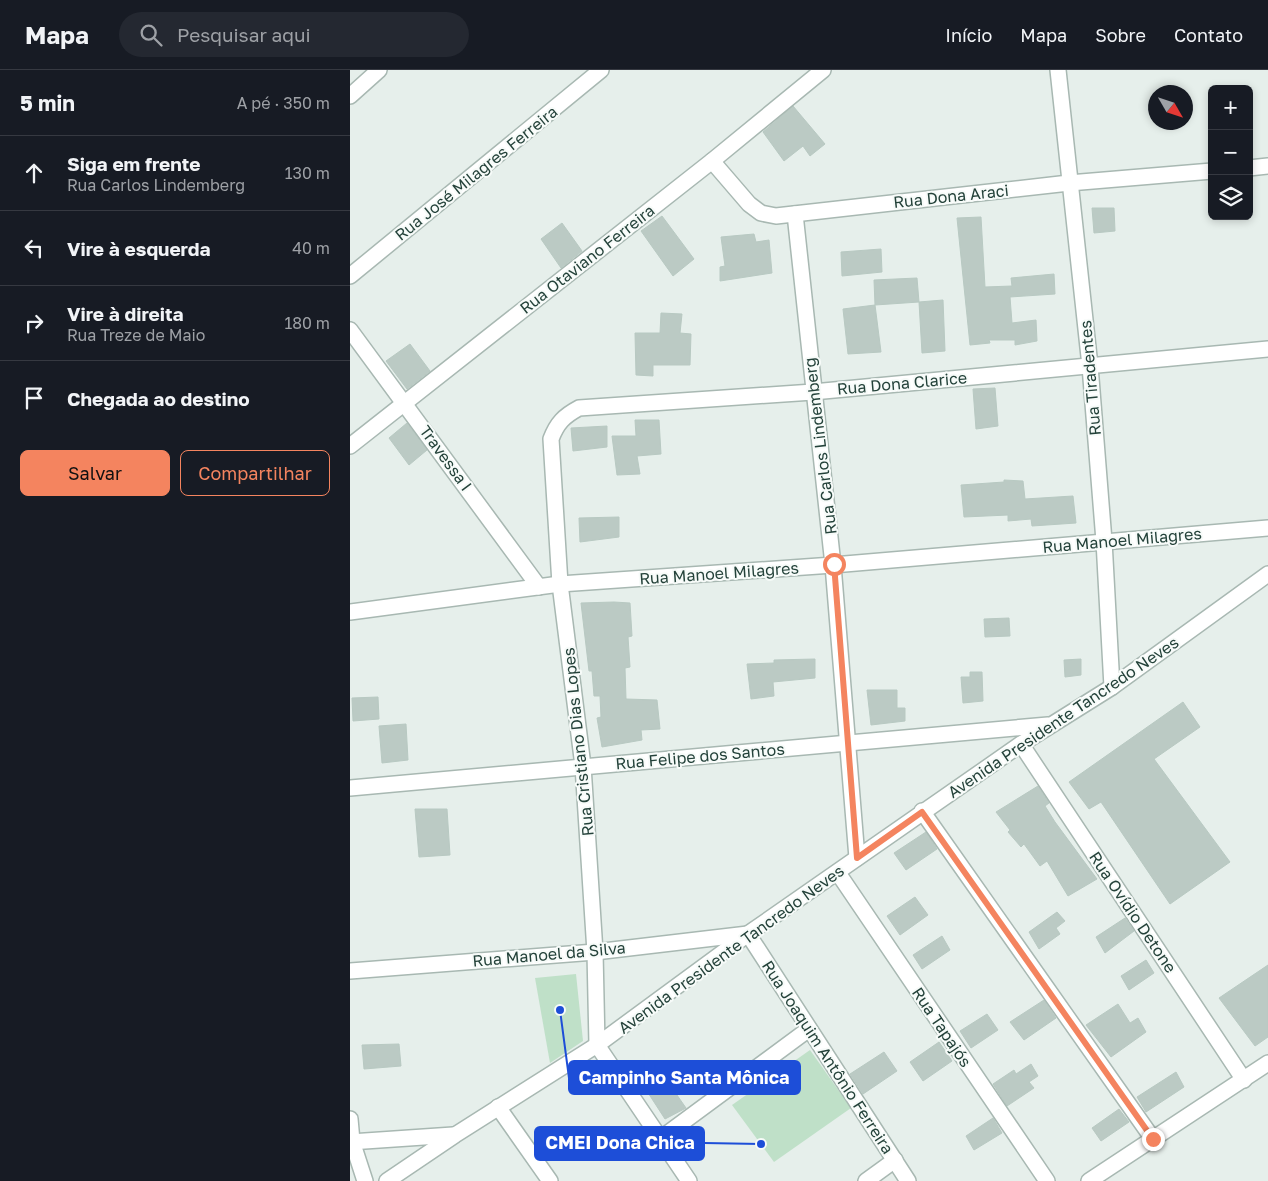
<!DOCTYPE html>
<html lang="pt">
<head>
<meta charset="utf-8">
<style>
  :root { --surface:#171b24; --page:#242831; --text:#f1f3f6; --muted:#9ea1a6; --line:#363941; --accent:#f4845f }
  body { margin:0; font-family:"Golos Text",sans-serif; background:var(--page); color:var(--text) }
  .controls { position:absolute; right:15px; top:15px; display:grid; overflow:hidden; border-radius:8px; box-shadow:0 2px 8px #0003 }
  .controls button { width:45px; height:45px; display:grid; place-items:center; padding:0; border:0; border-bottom:1px solid var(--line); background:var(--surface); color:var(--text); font:25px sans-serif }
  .compass { position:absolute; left:798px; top:15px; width:45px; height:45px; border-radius:50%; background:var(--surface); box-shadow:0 2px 8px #0003; rotate:129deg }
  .stop { position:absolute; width:15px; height:15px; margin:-11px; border:4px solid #f4845f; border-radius:50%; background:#fff }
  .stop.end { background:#f4845f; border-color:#fff; box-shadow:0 1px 5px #0008 }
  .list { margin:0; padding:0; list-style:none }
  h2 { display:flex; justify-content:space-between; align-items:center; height:65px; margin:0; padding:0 20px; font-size:21px }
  h2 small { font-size:16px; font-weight:400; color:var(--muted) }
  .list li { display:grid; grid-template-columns:32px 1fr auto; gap:15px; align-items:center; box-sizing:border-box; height:75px; padding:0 20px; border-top:1px solid var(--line) }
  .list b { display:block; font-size:19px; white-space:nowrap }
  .list p { margin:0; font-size:16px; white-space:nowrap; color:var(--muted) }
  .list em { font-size:16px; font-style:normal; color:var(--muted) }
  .actions { display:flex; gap:10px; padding:15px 20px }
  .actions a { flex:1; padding:11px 0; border:1px solid var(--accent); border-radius:8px; text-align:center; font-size:18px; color:var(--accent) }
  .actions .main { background:var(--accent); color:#111 }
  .icon { flex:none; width:28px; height:28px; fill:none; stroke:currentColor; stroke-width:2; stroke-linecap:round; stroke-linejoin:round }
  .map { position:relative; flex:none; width:918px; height:1111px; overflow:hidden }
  header { display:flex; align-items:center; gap:30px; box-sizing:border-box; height:70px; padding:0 25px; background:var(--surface); border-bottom:1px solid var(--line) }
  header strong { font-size:24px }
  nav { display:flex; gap:28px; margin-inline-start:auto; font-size:18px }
  .search { width:350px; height:45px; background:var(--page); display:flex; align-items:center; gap:12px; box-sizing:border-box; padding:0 18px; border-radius:28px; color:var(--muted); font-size:19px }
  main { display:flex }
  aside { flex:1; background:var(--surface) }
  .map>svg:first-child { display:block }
  .green { fill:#bfe0c8 }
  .building { fill:#bbcac4; stroke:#b8c9c2 }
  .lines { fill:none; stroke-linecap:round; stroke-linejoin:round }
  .minor-casing { stroke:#a8b8b2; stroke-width:18 }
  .minor { stroke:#fff; stroke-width:15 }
  .route { stroke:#f4845f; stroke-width:6 }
  .labels { text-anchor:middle; stroke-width:4; stroke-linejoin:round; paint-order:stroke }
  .street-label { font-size:16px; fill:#24423a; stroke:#f7fbf9 }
  .leader { fill:none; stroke:#1d4ed8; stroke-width:2 }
  .callout-dot { fill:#1d4ed8; stroke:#f7fbf9; stroke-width:2 }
  .callout { fill:#1d4ed8; stroke:#1d4ed8; stroke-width:2 }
  .callout-label { font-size:18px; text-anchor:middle; font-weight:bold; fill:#fff }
</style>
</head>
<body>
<header>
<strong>Mapa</strong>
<div class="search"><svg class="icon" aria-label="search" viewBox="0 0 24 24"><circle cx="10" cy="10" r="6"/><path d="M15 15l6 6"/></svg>Pesquisar aqui</div>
<nav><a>Início</a><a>Mapa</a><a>Sobre</a><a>Contato</a></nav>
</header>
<main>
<aside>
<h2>5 min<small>A pé · 350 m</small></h2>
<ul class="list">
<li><svg class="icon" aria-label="ahead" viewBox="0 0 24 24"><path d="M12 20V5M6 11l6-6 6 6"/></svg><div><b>Siga em frente</b><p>Rua Carlos Lindemberg</p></div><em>130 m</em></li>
<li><svg class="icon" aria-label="left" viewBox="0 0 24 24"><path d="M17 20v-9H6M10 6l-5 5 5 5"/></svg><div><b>Vire à esquerda</b></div><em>40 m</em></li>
<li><svg class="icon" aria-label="right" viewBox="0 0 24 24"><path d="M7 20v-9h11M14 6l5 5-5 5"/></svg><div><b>Vire à direita</b><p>Rua Treze de Maio</p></div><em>180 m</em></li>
<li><svg class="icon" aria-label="arrive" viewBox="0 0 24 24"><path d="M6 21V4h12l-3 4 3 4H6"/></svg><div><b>Chegada ao destino</b></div></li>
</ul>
<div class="actions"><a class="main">Salvar</a><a>Compartilhar</a></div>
</aside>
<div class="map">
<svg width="918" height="1111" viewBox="0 0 918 1111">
  <rect width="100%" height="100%" fill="#e6efeb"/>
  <g class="green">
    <polygon points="226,904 233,971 200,993 185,908"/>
    <polygon points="460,980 501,1038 424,1092 382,1035"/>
  </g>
  <g class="building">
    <polygon points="443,36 475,74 460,86 453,76 434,91 413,62"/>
    <polygon points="742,138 764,138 765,161 744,163"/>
    <polygon points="312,146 344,189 323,206 291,161"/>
    <polygon points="631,147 635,217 662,216 661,208 704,204 705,224 660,227 662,253 686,250 687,271 665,275 665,270 639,270 640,273 620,275 607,148"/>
    <polygon points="212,153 232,181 211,198 191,169"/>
    <polygon points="404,164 406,172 419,170 422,203 370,211 370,197 375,196 371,167"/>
    <polygon points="531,179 532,202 492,206 491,182"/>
    <polygon points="567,208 569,232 525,235 524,210"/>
    <polygon points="593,230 595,281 572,283 569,232"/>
    <polygon points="525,235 531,282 498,284 493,239"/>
    <polygon points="311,243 332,244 330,263 341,264 340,295 303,295 303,306 286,305 285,263 310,263"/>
    <polygon points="60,274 80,301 57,319 36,291"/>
    <polygon points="645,318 648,356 626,359 623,319"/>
    <polygon points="285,350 309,350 311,384 287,386 290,404 267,405 262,366 286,366"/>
    <polygon points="57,353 77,380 59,395 39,368"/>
    <polygon points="257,356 257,377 223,381 221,358"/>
    <polygon points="654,410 673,411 675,429 723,426 726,453 682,456 681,449 658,451 658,445 614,447 611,415 654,412"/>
    <polygon points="269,447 269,467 230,472 229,448"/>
    <polygon points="264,532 280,533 282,566 278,567 280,597 275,598 276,629 307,630 310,659 291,660 292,670 252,677 247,648 251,647 250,626 244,626 242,601 239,601 231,533"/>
    <polygon points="659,548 660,566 635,567 634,549"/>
    <polygon points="465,589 465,608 423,612 424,626 401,629 397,594 424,593 424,590"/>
    <polygon points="731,589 731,605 715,607 714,590"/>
    <polygon points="620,602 632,602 633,631 613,633 611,607 620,607"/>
    <polygon points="517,620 547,620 547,638 555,638 555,651 521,655"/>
    <polygon points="28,627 29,649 3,651 2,628"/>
    <polygon points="833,632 850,657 804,689 880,792 820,834 751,732 739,739 719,712"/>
    <polygon points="56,654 58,690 32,693 29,656"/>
    <polygon points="688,716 699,733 695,736 705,752 747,809 718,826 697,791 690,796 674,774 671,777 658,762 660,760 646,742"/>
    <polygon points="65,739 97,739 100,785 69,787"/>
    <polygon points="576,762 587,779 556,800 544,783"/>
    <polygon points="565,827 578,845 550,865 537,846"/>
    <polygon points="707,842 715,851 706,858 710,864 689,879 679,862"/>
    <polygon points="775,848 784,861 755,883 746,867"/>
    <polygon points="592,866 600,880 572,899 563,885"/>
    <polygon points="796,890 804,903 779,920 771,906"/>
    <polygon points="918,895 918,967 905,976 869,928"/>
    <polygon points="694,930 706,948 674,970 660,952"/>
    <polygon points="768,934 780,953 788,948 796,962 761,987 736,955"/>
    <polygon points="637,944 648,960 621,978 610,961"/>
    <polygon points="589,972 602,991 573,1011 560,992"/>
    <polygon points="49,974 51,996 14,999 12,975"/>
    <polygon points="534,982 547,1001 513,1024 500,1004"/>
    <polygon points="681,994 688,1006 679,1012 684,1018 657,1036 643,1014 664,1000 666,1004"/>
    <polygon points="311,1002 336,1038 315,1049 293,1015"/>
    <polygon points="826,1002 834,1017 796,1042 787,1027"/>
    <polygon points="769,1039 779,1052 751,1071 742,1058"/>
    <polygon points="643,1048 652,1063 624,1080 616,1066"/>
  </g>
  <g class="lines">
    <g class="minor-casing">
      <g id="minor">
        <polyline points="708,0 740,296 754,471 762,617"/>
        <polyline points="0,26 29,0"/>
        <polyline points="362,91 399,134 411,143 426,146 719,113 862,101"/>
        <polyline points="899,98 918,96"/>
        <polyline points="445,144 483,495 507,788"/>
        <polyline points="0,206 251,0"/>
        <polyline points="0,260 189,517"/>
        <polyline points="0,376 362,91 473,0"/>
        <polyline points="0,542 210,514 483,495 918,458"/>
        <polyline points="671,674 894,1010"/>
        <polyline points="0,718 698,655"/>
        <polyline points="572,741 803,1069"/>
        <polyline points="488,803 697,1111"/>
        <polyline points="0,901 245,882 398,864 558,1111"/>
        <polyline points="148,1037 200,1111"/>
        <polyline points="0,1049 2,1071 15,1111"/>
        <polyline points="310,1069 459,959"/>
        <polyline points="0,1072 103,1065"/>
        <polyline points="37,1111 105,1065 247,975 398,864 671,674 762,617 918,504"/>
        <path d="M339,1111L247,975L245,882L233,696L210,514L201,369C207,353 214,346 229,338L463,322L918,279"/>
        <polyline points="516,1111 545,1090"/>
        <polyline points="739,1111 918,993"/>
      </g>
    </g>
    <use href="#minor" class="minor"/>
  </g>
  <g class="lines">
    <polyline class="route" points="484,494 507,788 572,742 803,1069"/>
  </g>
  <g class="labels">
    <g class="street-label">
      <text transform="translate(126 103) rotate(-39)" y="6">Rua José Milagres Ferreira</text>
      <text transform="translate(601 126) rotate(-6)" y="6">Rua Dona Araci</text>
      <text transform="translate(237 189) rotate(-38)" y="6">Rua Otaviano Ferreira</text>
      <text transform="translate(740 308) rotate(-95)" y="6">Rua Tiradentes</text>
      <text transform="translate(552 313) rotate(-5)" y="6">Rua Dona Clarice</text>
      <text transform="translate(470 376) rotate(-97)" y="6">Rua Carlos Lindemberg</text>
      <text transform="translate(96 388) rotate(54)" y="6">Travessa I</text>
      <text transform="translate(772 470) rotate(-5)" y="6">Rua Manoel Milagres</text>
      <text transform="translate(369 503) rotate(-4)" y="6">Rua Manoel Milagres</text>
      <text transform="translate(713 647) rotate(-34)" y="6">Avenida Presidente Tancredo Neves</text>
      <text transform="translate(228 672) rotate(-96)" y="6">Rua Cristiano Dias Lopes</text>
      <text transform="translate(350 686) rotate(-5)" y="6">Rua Felipe dos Santos</text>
      <text transform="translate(783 842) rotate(56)" y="6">Rua Ovídio Detone</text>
      <text transform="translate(381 879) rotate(-36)" y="6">Avenida Presidente Tancredo Neves</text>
      <text transform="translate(199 884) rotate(-5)" y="6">Rua Manoel da Silva</text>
      <text transform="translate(592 957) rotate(56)" y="6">Rua Tapajós</text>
      <text transform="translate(478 987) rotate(57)" y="6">Rua Joaquim Antônio Ferreira</text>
    </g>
  </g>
  <path class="leader" d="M210 940L219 1008M411 1074L354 1073"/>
  <g class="callout-dot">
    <circle cx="210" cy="940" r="5"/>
    <circle cx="411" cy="1074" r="5"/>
  </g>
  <g class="callout">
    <rect x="219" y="991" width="231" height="33" rx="5"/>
    <rect x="185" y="1057" width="169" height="33" rx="5"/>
  </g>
  <g class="callout-label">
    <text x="334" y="1014">Campinho Santa Mônica</text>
    <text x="270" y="1079">CMEI Dona Chica</text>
  </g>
</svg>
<div class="controls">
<button>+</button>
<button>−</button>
<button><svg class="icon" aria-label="layers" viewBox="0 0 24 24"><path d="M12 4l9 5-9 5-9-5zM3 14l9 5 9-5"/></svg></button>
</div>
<svg class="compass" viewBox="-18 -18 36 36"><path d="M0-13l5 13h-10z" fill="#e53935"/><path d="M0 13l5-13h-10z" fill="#9ea1a6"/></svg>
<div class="stop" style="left:484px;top:494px"></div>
<div class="stop end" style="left:803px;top:1069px"></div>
</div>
</main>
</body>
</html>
